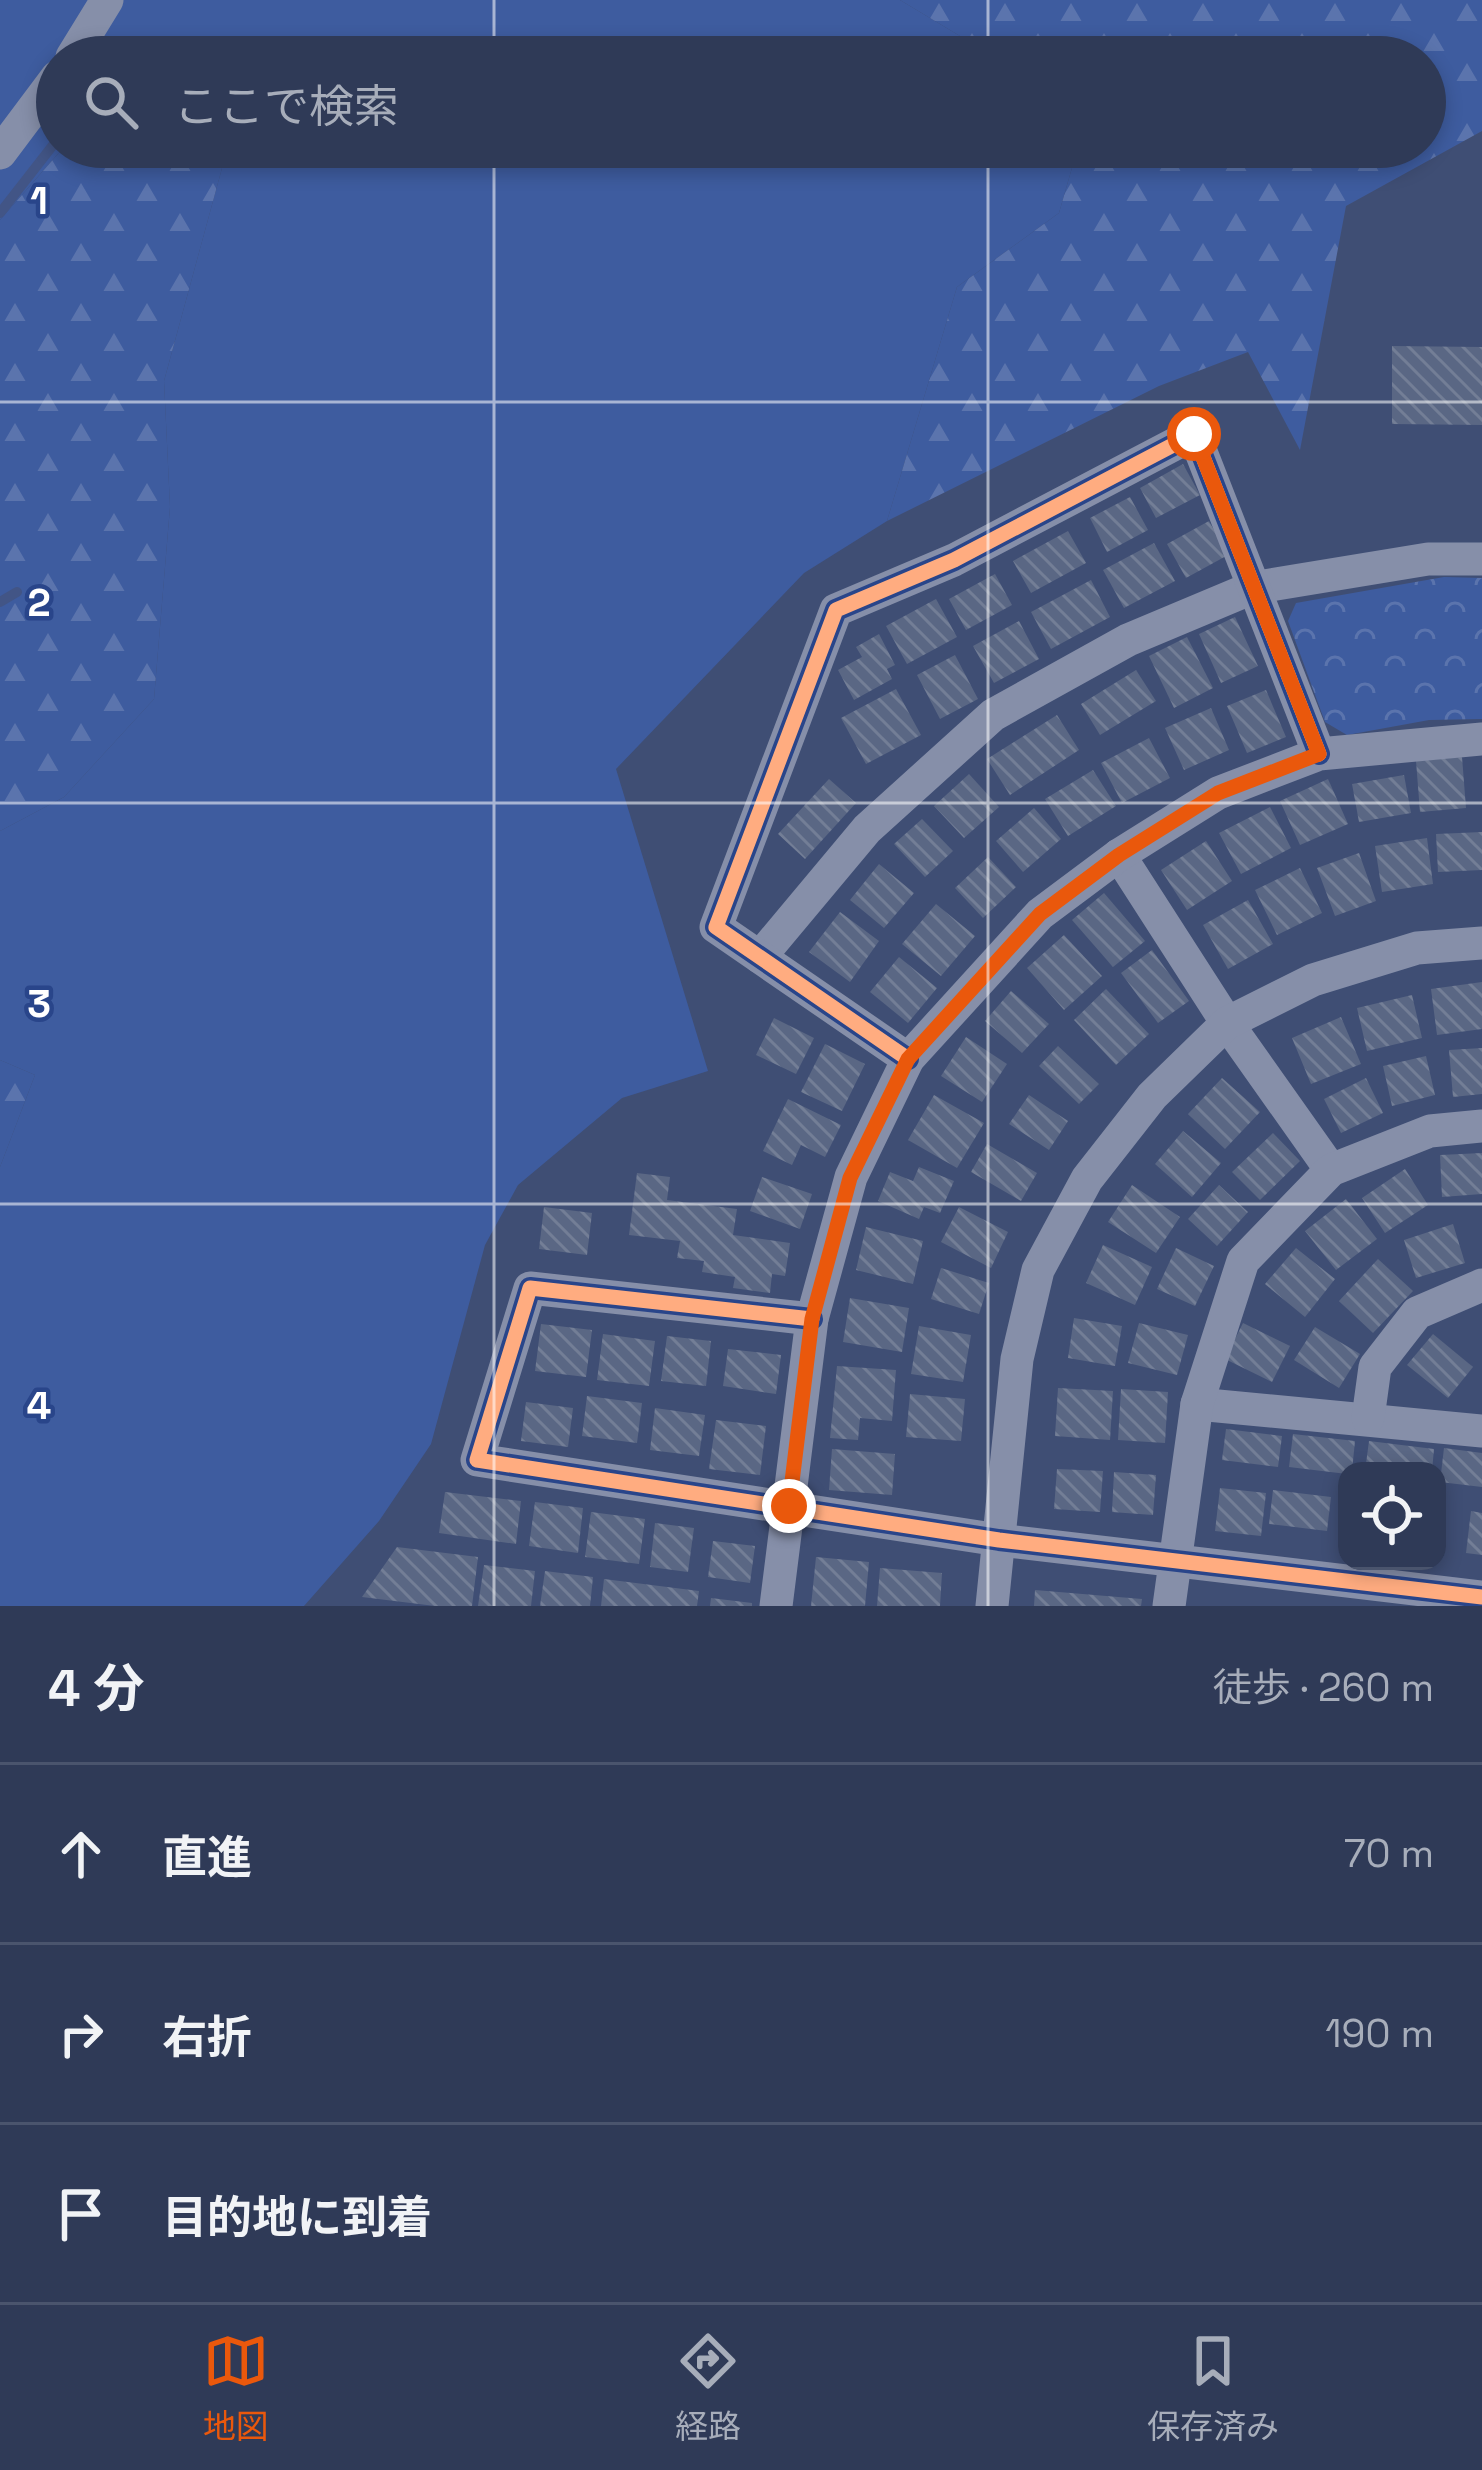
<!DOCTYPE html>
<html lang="ja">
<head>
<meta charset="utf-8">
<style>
  :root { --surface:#2f3a57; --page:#37415d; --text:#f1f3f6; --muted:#a7adba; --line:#4a546d; --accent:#ea580c }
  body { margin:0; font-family:"Space Grotesk","Noto Sans JP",sans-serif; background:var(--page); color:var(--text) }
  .controls { position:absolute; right:36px; bottom:36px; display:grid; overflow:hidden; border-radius:24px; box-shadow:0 6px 18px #0003 }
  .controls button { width:108px; height:108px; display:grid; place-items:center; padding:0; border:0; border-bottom:3px solid var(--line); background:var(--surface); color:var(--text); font:60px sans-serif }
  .stop { position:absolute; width:36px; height:36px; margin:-27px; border:9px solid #ea580c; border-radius:50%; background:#fff }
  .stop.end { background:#ea580c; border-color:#fff; box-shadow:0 3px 12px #0008 }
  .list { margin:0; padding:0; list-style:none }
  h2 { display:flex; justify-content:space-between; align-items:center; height:156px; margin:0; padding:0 48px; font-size:51px }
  h2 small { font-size:39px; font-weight:400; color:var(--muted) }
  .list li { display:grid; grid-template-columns:78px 1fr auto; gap:36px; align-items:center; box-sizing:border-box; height:180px; padding:0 48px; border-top:3px solid var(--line) }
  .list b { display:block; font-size:45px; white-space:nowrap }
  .list em { font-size:39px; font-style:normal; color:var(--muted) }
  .icon { flex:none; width:66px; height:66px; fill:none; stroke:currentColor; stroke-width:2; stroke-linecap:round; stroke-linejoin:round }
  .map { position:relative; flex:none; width:1482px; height:1606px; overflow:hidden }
  .search { position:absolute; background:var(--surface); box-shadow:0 6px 18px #0003; left:36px; right:36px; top:36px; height:132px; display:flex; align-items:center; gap:30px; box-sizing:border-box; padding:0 42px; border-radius:66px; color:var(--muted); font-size:45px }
  .sheet { height:696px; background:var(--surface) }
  nav { display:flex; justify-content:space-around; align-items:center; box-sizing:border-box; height:168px; border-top:3px solid var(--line); background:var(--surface); font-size:33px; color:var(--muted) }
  nav a { display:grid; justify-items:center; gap:6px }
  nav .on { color:var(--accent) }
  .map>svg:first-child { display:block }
  .green { fill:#3e5c9f }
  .forest { fill:url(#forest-firs) }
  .park { fill:url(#park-crowns) }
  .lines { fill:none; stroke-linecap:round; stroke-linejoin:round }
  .stream { stroke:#425586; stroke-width:10 }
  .building { fill:url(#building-back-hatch) }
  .minor { stroke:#868fa9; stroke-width:33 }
  .cycleway-casing { stroke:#29458a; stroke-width:22 }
  .cycleway { stroke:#ffac80; stroke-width:15 }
  .route { stroke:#ea580c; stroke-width:15 }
  .grid { fill:none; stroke:#fff; stroke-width:3; stroke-opacity:0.55 }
  .grid-label { font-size:39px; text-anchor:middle; font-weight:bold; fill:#fff; stroke:#29458a; stroke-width:9; stroke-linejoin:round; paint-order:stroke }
</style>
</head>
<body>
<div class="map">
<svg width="1482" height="1606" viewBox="0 0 1482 1606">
  <defs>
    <pattern id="forest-firs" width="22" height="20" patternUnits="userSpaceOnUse" patternTransform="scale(3)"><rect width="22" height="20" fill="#3e5c9f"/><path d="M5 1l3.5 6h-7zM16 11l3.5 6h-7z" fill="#5b74ad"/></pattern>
    <pattern id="park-crowns" width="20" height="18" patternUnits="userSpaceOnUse" patternTransform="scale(3)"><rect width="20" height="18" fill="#3e5c9f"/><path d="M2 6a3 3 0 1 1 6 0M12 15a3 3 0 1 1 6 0" fill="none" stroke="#5b74ad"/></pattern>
    <pattern id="building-back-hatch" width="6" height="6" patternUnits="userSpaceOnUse" patternTransform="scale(3)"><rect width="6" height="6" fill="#5a6784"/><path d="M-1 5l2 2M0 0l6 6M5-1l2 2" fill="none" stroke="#737e96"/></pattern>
  </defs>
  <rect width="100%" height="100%" fill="#3f4e74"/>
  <g class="green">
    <polygon points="0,0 900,0 995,57 57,57 57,147 64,147 0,220"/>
    <polygon points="209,147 1078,147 1059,213 957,287 887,521 804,573 616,769 708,1071 622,1098 518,1185 485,1245 431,1444 379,1521 304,1606 0,1606 0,1167 35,1075 0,1060 0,831 64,797 154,699 170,507 164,381 222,168"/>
  </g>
  <g class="forest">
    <polygon points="900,0 1482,0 1482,131 1346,206 1300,450 1248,352 1159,386 887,521 957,287 1059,213 1078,147 1425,147 1425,57 995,57"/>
    <polygon points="64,147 209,147 222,168 164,381 170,507 154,699 64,797 0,831 0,220"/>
    <polygon points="0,1060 35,1075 0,1167"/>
  </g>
  <polygon class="park" points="1444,577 1482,578 1482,719 1429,720 1347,735 1325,722 1288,621 1296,603"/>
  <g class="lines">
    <g class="stream">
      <polyline points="0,213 57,140"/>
      <polyline points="0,602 17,592"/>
    </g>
  </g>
  <g class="building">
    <polygon points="1392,346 1482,347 1482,425 1392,424"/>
    <polygon points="1183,464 1200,495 1156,518 1140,488"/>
    <polygon points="1130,497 1148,530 1107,552 1090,518"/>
    <polygon points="1209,521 1228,555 1186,578 1167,544"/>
    <polygon points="1068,531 1086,563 1031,593 1013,561"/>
    <polygon points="1154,543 1175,581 1124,608 1103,570"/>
    <polygon points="995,574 1012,605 966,630 949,599"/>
    <polygon points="1091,580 1110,617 1051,649 1031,612"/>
    <polygon points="936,599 957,637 907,664 886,626"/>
    <polygon points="1235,617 1258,666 1221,683 1199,634"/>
    <polygon points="1019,621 1039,659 994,683 973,646"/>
    <polygon points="879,634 895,665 887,669 892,679 854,700 838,670 862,657 856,647"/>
    <polygon points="1187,637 1213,688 1174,708 1149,656"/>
    <polygon points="955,655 978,699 940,719 917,675"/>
    <polygon points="1136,670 1156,701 1100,735 1081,704"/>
    <polygon points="896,689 921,735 866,764 841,718"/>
    <polygon points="1266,690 1286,737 1247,753 1227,706"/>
    <polygon points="1211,708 1229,750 1184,770 1165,728"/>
    <polygon points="1057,715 1079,750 1010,795 987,759"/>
    <polygon points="1149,738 1170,778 1122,803 1101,763"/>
    <polygon points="1462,757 1466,808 1420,812 1416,761"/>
    <polygon points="1093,770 1116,806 1068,836 1045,799"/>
    <polygon points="969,774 999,807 964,838 934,806"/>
    <polygon points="1404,775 1411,813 1359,822 1352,784"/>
    <polygon points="829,779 856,803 805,859 778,834"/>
    <polygon points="1328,779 1348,824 1300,845 1280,801"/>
    <polygon points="1270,807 1291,848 1241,874 1219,833"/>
    <polygon points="1034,808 1061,839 1023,872 996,841"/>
    <polygon points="922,819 953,851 925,877 894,844"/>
    <polygon points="1482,832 1482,870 1438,872 1436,834"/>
    <polygon points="1427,838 1433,884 1382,892 1375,846"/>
    <polygon points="1206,841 1232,881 1187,910 1161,870"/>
    <polygon points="1359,853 1376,901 1335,916 1317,868"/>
    <polygon points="988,857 1016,887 983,918 955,888"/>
    <polygon points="879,864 914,893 884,928 850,900"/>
    <polygon points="1300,868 1322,913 1277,935 1255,890"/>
    <polygon points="1104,893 1145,941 1113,967 1072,920"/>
    <polygon points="1248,900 1273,944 1228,969 1203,925"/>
    <polygon points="936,904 975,936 941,976 902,944"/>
    <polygon points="840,912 879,941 850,982 809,952"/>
    <polygon points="1064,935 1102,976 1064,1010 1027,968"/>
    <polygon points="1152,950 1189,1001 1158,1023 1121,973"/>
    <polygon points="899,957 937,988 908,1023 870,992"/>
    <polygon points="1482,982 1482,1029 1437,1035 1431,989"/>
    <polygon points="1106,989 1149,1034 1116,1065 1074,1020"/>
    <polygon points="1011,991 1049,1024 1022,1053 985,1021"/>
    <polygon points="1412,995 1422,1038 1367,1051 1357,1008"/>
    <polygon points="1341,1017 1361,1064 1311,1084 1292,1038"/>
    <polygon points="774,1018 814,1038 796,1074 756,1055"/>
    <polygon points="966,1037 1007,1064 982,1102 941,1076"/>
    <polygon points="825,1044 865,1064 842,1111 801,1092"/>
    <polygon points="1058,1046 1099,1084 1079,1104 1039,1066"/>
    <polygon points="1482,1048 1482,1094 1453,1097 1449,1050"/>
    <polygon points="1426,1056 1435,1095 1392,1106 1383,1066"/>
    <polygon points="1222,1078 1260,1112 1225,1149 1188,1114"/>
    <polygon points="1366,1078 1383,1113 1341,1133 1324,1099"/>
    <polygon points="934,1095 984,1123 957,1168 908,1140"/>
    <polygon points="1029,1095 1068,1121 1049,1150 1009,1124"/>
    <polygon points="788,1099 841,1125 825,1157 801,1145 792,1165 763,1151"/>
    <polygon points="1183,1131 1221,1163 1192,1197 1155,1164"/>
    <polygon points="1273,1133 1300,1161 1260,1200 1232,1172"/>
    <polygon points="987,1144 1037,1173 1021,1201 971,1172"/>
    <polygon points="1482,1153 1482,1194 1442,1197 1440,1155"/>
    <polygon points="919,1167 954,1181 940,1213 924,1207 919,1219 878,1201 890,1172 913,1181"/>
    <polygon points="1405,1169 1428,1205 1385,1233 1362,1198"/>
    <polygon points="637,1173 670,1177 667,1200 737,1209 733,1235 790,1243 785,1276 772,1274 770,1293 733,1288 735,1277 702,1272 704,1261 677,1258 680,1241 629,1235"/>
    <polygon points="762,1177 812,1194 800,1229 750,1211"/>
    <polygon points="1132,1185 1180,1217 1156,1253 1108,1222"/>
    <polygon points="1219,1185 1248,1212 1217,1246 1188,1219"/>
    <polygon points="1346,1199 1377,1239 1336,1270 1305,1231"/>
    <polygon points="544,1207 592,1213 587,1255 539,1249"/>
    <polygon points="959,1207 1008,1232 991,1268 941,1242"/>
    <polygon points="1453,1224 1465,1263 1416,1278 1404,1240"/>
    <polygon points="866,1227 923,1241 913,1284 856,1270"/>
    <polygon points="1103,1245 1152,1267 1135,1305 1086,1283"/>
    <polygon points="1176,1248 1214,1266 1195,1306 1157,1289"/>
    <polygon points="1296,1248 1335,1279 1305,1317 1265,1284"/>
    <polygon points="1378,1259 1413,1291 1373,1333 1339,1301"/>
    <polygon points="941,1268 989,1283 979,1314 931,1299"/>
    <polygon points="850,1298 909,1308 902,1352 843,1342"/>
    <polygon points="1074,1318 1122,1326 1115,1366 1068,1358"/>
    <polygon points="1139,1323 1188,1335 1177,1375 1128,1363"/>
    <polygon points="1243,1323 1290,1346 1272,1382 1225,1359"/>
    <polygon points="541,1324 592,1330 586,1377 535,1371"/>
    <polygon points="919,1326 971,1335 963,1382 911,1374"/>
    <polygon points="1315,1327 1360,1354 1339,1388 1294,1360"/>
    <polygon points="603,1334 655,1341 649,1386 597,1380"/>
    <polygon points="1433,1334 1473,1367 1448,1398 1407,1365"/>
    <polygon points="667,1336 711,1341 706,1386 661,1381"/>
    <polygon points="728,1349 781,1355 776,1394 723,1386"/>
    <polygon points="837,1366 896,1370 892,1421 860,1418 858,1440 830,1438"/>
    <polygon points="1058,1388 1113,1391 1110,1440 1055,1436"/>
    <polygon points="1121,1389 1168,1392 1165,1443 1118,1440"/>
    <polygon points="910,1394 965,1399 961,1441 906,1437"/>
    <polygon points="587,1396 642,1403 637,1443 582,1436"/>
    <polygon points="526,1402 573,1408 568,1447 521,1441"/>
    <polygon points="655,1408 705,1415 699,1456 650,1450"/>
    <polygon points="716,1420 766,1426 760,1475 709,1469"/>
    <polygon points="1226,1429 1282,1436 1278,1467 1222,1460"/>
    <polygon points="1293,1434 1355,1441 1352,1471 1347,1474 1289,1467"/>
    <polygon points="1369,1441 1434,1449 1432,1471 1365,1471"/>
    <polygon points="1444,1448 1482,1453 1482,1487 1440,1482"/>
    <polygon points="832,1449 895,1454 892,1495 829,1490"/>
    <polygon points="1057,1469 1103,1471 1100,1512 1054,1509"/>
    <polygon points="1114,1472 1156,1475 1153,1515 1112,1512"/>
    <polygon points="1220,1488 1266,1493 1261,1536 1215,1531"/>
    <polygon points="1273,1490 1331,1497 1327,1531 1269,1524"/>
    <polygon points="445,1492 521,1501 516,1544 439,1533"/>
    <polygon points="535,1502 583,1508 578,1553 529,1546"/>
    <polygon points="1471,1511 1482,1513 1482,1555 1466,1553"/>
    <polygon points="591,1512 645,1519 639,1564 585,1557"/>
    <polygon points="655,1523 694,1528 688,1572 650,1567"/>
    <polygon points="713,1541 755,1546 750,1583 708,1577"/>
    <polygon points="397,1547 478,1557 472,1606 435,1606 362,1597"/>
    <polygon points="816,1557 869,1562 865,1606 811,1606"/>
    <polygon points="484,1565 535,1571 531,1606 478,1606"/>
    <polygon points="880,1568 942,1573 940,1606 877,1606"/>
    <polygon points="545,1571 593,1577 590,1606 540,1606"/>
    <polygon points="604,1579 699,1591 697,1606 601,1606"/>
    <polygon points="1035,1590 1142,1599 1141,1606 1034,1606"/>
    <polygon points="711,1598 752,1603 752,1606 710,1606"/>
  </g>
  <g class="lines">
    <g class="minor">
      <polyline points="72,57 107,0"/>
      <polyline points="0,153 57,77"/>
      <polyline points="1119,855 1227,1023 1331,1170"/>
      <polyline points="760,957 867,829 993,715 1128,640 1252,588 1428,559 1482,559"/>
      <polyline points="908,1059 716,927 836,610 954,560 1194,434 1319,754"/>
      <polyline points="812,1319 530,1288 477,1460 999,1540 1482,1597"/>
      <polyline points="1197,1404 1482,1431"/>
      <polyline points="1368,1418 1375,1367 1417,1313 1482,1285"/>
      <polyline points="776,1606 812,1319 851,1177 908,1059 1040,914 1119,855 1218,793 1319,754 1482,739"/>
      <polyline points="992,1606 1017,1359 1038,1270 1087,1179 1152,1096 1227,1023 1313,980 1417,948 1482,943"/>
      <polyline points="1169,1606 1197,1404 1243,1261 1331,1170 1430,1131 1482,1126"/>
    </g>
    <g class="cycleway-casing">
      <g id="cycleway">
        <polyline points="908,1059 716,927 836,610 954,560 1194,434 1319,754"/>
        <polyline points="812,1319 530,1288 477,1460 999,1540 1482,1597"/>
      </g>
    </g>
    <use href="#cycleway" class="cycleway"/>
  </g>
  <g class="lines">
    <polyline class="route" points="789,1506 812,1319 850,1178 908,1059 1040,914 1119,855 1218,793 1319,754 1194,434"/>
  </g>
  <path class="grid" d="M494,0V57M988,0V57M494,147V1606M988,147V1606M0,402H1482M0,803H1482M0,1204H1482"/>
  <g class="grid-label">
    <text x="39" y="214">1</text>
    <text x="39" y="616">2</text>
    <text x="39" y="1017">3</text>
    <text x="39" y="1419">4</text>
  </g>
</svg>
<div class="controls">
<button><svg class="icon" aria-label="locate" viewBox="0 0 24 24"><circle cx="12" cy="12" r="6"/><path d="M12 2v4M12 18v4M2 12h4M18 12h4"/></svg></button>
</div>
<div class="stop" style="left:1194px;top:434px"></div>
<div class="stop end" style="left:789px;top:1506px"></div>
<div class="search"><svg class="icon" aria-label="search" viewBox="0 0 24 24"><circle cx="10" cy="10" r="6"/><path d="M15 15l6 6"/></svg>ここで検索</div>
</div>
<section class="sheet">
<h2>4 分<small>徒歩 · 260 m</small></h2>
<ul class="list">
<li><svg class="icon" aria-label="ahead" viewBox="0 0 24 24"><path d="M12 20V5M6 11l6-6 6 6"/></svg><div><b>直進</b></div><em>70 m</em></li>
<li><svg class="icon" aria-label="right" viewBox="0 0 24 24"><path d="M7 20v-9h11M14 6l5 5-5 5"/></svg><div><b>右折</b></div><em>190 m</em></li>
<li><svg class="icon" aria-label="arrive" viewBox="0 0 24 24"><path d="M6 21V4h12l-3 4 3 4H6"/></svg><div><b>目的地に到着</b></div></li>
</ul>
</section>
<nav>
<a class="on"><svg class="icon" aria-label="map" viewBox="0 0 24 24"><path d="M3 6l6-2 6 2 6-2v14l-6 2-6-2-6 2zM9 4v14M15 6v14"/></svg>地図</a>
<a><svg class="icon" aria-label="directions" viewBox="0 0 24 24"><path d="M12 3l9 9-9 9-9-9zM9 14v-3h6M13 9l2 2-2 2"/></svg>経路</a>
<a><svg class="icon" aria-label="saved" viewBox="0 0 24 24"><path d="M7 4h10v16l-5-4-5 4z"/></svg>保存済み</a>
</nav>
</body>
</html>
